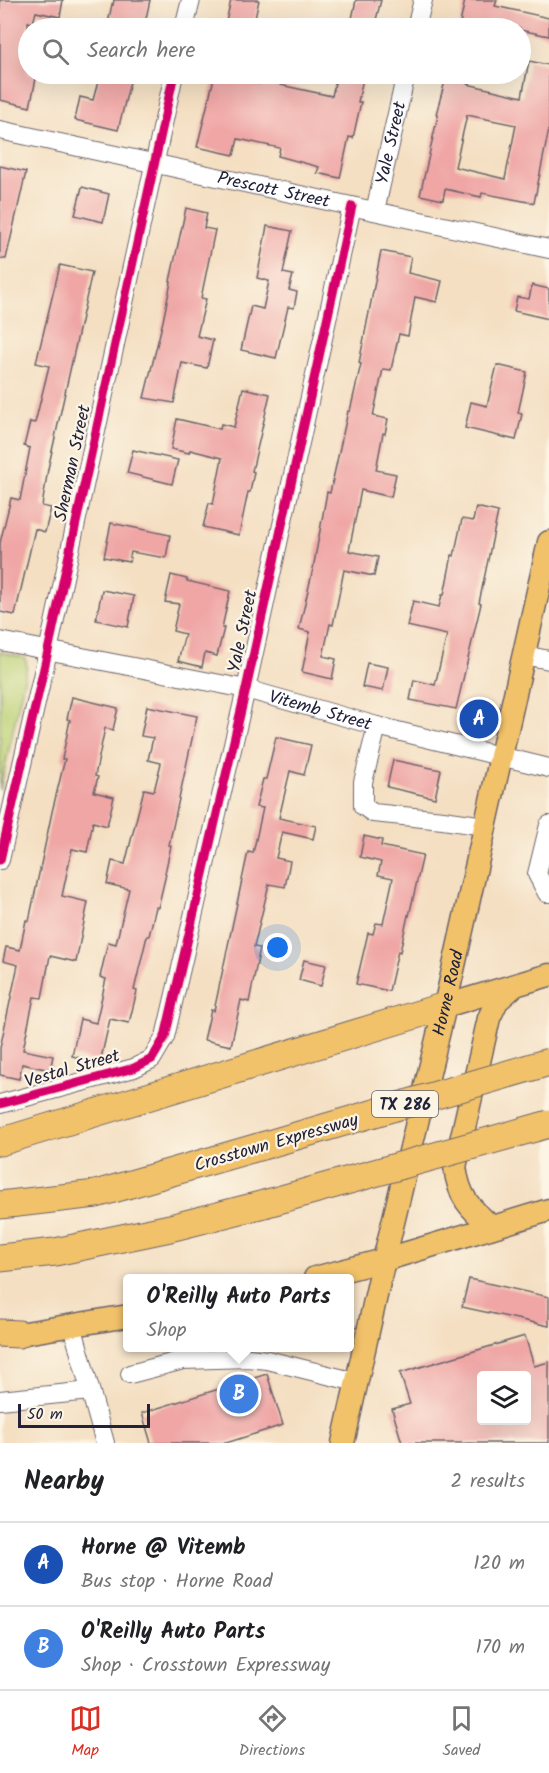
<!DOCTYPE html>
<html lang="en">
<head>
<meta charset="utf-8">
<style>
  :root { --surface:#fff; --page:#f6f6f6; --text:#202124; --muted:#757577; --line:#e0e0e0; --accent:#d93025 }
  body { margin:0; font-family:Kalam,sans-serif; background:var(--page); color:var(--text) }
  .controls { position:absolute; right:18px; bottom:18px; display:grid; overflow:hidden; border-radius:6px; box-shadow:0 6px 24px #0002 }
  .controls button { width:54px; height:54px; display:grid; place-items:center; padding:0; border:0; border-bottom:2px solid var(--line); background:var(--surface); color:var(--text); font:30px sans-serif }
  .scale { position:absolute; left:18px; bottom:15px; width:132px; box-sizing:border-box; padding-left:6px; border:3px solid #22223b; border-top:0; font-size:16px; line-height:21px; white-space:nowrap; color:#22223b; -webkit-text-stroke:4px #fcf5e5; paint-order:stroke }
  .you { position:absolute; left:278px; top:948px; width:21px; height:21px; margin:-15px; border:4px solid #fff; border-radius:50%; background:#1a73e8; box-shadow:0 0 0 9px #1a73e833 }
  .badge { display:grid; place-items:center; width:39px; height:39px; border-radius:50%; background:var(--accent); color:#fff; font-size:20px; font-weight:700 }
  .pin { position:absolute; translate:-50% -50%; border:3px solid #fff; box-shadow:0 2px 6px #0006 }
  .popup { position:absolute; left:123px; top:1274px; width:231px; height:78px; box-sizing:border-box; display:grid; place-content:center; border-radius:6px; background:var(--surface); filter:drop-shadow(0 2px 4px #0005); font-size:20px; white-space:nowrap; color:var(--muted) }
  .popup b { font-size:22px; color:var(--text) }
  .popup::after { content:''; position:absolute; left:50%; top:100%; margin-left:-12px; border:12px solid transparent; border-top-color:var(--surface) }
  .list { margin:0; padding:0; list-style:none }
  h2 { display:flex; justify-content:space-between; align-items:center; height:78px; margin:0; padding:0 24px; font-size:26px }
  h2 small { font-size:20px; font-weight:400; color:var(--muted) }
  .list li { display:grid; grid-template-columns:39px 1fr auto; gap:18px; align-items:center; box-sizing:border-box; height:84px; padding:0 24px; border-top:2px solid var(--line) }
  .list b { display:block; font-size:22px; white-space:nowrap }
  .list p { margin:0; font-size:20px; white-space:nowrap; color:var(--muted) }
  .list em { font-size:20px; font-style:normal; color:var(--muted) }
  .icon { flex:none; width:33px; height:33px; fill:none; stroke:currentColor; stroke-width:2; stroke-linecap:round; stroke-linejoin:round }
  .map { position:relative; flex:none; width:549px; height:1443px; overflow:hidden }
  .search { position:absolute; background:var(--surface); box-shadow:0 6px 24px #0002; left:18px; right:18px; top:18px; height:66px; display:flex; align-items:center; gap:15px; box-sizing:border-box; padding:0 21px; border-radius:33px; color:var(--muted); font-size:22px }
  .sheet { height:246px; background:var(--surface) }
  nav { display:flex; justify-content:space-around; align-items:center; box-sizing:border-box; height:84px; border-top:2px solid var(--line); background:var(--surface); font-size:16px; color:var(--muted) }
  nav a { display:grid; justify-items:center; gap:3px }
  nav .on { color:var(--accent) }
  .map>svg:first-child { display:block }
  .green { fill:#bcd277; stroke:#6f7a59; stroke-width:1.5 }
  .building { fill:#efa6a5; fill-rule:evenodd }
  .lines { fill:none; stroke-linecap:round; stroke-linejoin:round }
  .minor-casing { stroke:#6c646a; stroke-width:20 }
  .major-casing { stroke:#6c646a; stroke-width:25 }
  .highway-casing { stroke:#6c646a; stroke-width:29 }
  .minor { stroke:#fff; stroke-width:18 }
  .major { stroke:#f2c26a; stroke-width:22 }
  .highway { stroke:#f2c26a; stroke-width:27 }
  .highway-bridge-casing { stroke:#6c646a; stroke-width:29; stroke-linecap:butt }
  .highway-bridge { stroke:#f2c26a; stroke-width:27 }
  .cycleway-casing { stroke:#fcf5e5; stroke-width:13 }
  .cycleway { stroke:#d6006c; stroke-width:9 }
  .labels { text-anchor:middle; stroke-width:4.5; stroke-linejoin:round; paint-order:stroke }
  .shield { fill:#fcf5e5; stroke:#63616e; stroke-width:1.5 }
  .shield-label { font-size:16px; font-weight:bold; fill:#22223b }
  .street-label { font-size:18px; fill:#22223b; stroke:#fcf5e5 }
</style>
</head>
<body>
<div class="map">
<svg width="549" height="1443" viewBox="0 0 549 1443">
  <rect width="100%" height="100%" fill="#fcf5e5"/>
  <filter id="ink" filterUnits="userSpaceOnUse"><feTurbulence type="fractalNoise" baseFrequency=".0167" numOctaves="2"/><feDisplacementMap in="SourceGraphic" scale="12" xChannelSelector="R" yChannelSelector="G"/><feConvolveMatrix kernelMatrix="1 2 1 2 8 2 1 2 1" color-interpolation-filters="sRGB"/></filter>
  <filter id="wash" filterUnits="userSpaceOnUse"><feTurbulence type="fractalNoise" baseFrequency=".008" numOctaves="4" result="noise"/><feDisplacementMap in="SourceGraphic" scale="24" xChannelSelector="R" yChannelSelector="G"/><feGaussianBlur stdDeviation="1.35" result="paint"/><feColorMatrix in="noise" values="0 0 0 0 0 0 0 0 0 0 0 0 0 0 0 0 0 1.4 0 .05"/><feComposite in="paint" operator="in"/></filter>
  <g filter="url(#wash)">
    <rect width="100%" height="100%" fill="#f4dfc2"/>
    <polygon class="green" points="0,652 25,658 27,666 0,790"/>
    <g id="blocks">
      <g class="building">
        <polygon points="0,0 63,0 60,17 36,12 33,23 28,22 28,74 37,74 30,107 0,100"/>
        <polygon points="114,0 150,0 144,28 107,28 112,4 113,5"/>
        <polygon points="231,0 259,0 253,28 237,28 225,26"/>
        <polygon points="356,0 381,0 374,28 350,28"/>
        <polygon points="465,0 497,0 495,6 549,18 549,36 520,30 520,28 493,25 492,28 459,28"/>
        <path d="M529,61L549,65V129L534,203L482,193L481,197L445,189L443,200L420,195L438,115L436,114L447,74H469L467,84L522,97ZM467,115L516,125L505,179L455,167Z"/>
        <polygon points="100,74 132,74 118,130 75,120 80,97 93,100"/>
        <polygon points="215,74 259,84 260,78 280,83 280,85 332,96 337,74 364,74 358,102 361,102 353,138 349,137 340,178 317,173 319,167 278,156 280,148 238,139 234,155 197,147"/>
        <polygon points="0,166 26,172 6,259 0,259"/>
        <polygon points="82,187 109,194 103,222 75,215"/>
        <polygon points="186,208 207,213 204,228 215,230 201,298 206,299 197,336 213,340 207,368 182,363 174,403 144,398 163,321 171,282 170,281"/>
        <polygon points="267,226 292,231 283,273 293,275 289,290 297,292 294,308 288,307 276,358 241,350 251,306 263,309 269,281 257,278"/>
        <polygon points="381,251 411,257 408,273 442,281 437,302 415,297 408,336 399,334 391,370 383,369 373,416 388,419 385,434 383,433 376,470 396,474 391,497 361,490 349,551 378,557 374,576 344,570 333,625 330,624 323,656 336,659 332,679 302,672 310,632 299,629 313,569 327,492 330,493 348,411 350,411 361,364 359,363"/>
        <polygon points="60,265 92,272 48,469 42,506 51,508 45,532 35,529 15,615 0,612 0,543 11,498 20,500 30,448 24,446 30,422 35,423 49,366 36,363"/>
        <polygon points="532,285 549,289 549,319 514,311 517,297 529,299"/>
        <polygon points="497,365 527,372 518,413 522,414 516,440 465,428 471,402 487,406"/>
        <polygon points="243,388 270,394 252,471 254,472 250,492 248,492 239,535 203,527 209,503 213,504 222,458 190,450 189,453 171,449 177,419 220,429 221,424 234,427"/>
        <polygon points="133,450 178,460 172,484 127,473"/>
        <polygon points="476,507 498,512 479,603 481,604 456,709 410,700 414,680 435,685 447,635 407,626 413,601 439,607 442,595 444,595 452,555 454,556 462,519 473,521"/>
        <polygon points="111,523 170,535 166,558 131,552 129,562 104,557"/>
        <polygon points="171,575 187,579 187,581 230,591 222,628 224,628 217,656 205,653 202,667 178,661 185,634 173,631 179,604 165,602"/>
        <polygon points="102,590 134,596 128,627 96,620"/>
        <polygon points="367,663 388,667 383,691 362,687"/>
        <polygon points="72,697 118,708 113,730 105,728 95,776 98,777 94,792 114,797 107,826 93,822 87,852 72,849 62,896 88,902 76,962 50,956 42,998 34,997 23,1050 53,1056 50,1070 22,1064 19,1079 0,1075 0,1048 18,965 3,961 6,947 20,950 26,920 29,921 52,812 65,759 62,759 70,720 67,719"/>
        <polygon points="147,706 197,716 169,845 171,846 165,873 166,874 158,908 156,907 149,936 147,936 134,990 137,991 129,1023 110,1019 100,1063 72,1056 80,1019 96,1023 106,979 100,977 108,942 116,944 129,889 107,884 112,861 125,864 144,789 154,791 161,763 148,760 153,738 141,736"/>
        <polygon points="276,737 311,745 304,775 290,771 279,818 316,826 313,839 282,832 276,858 290,861 285,887 269,884 254,947 260,948 249,1002 241,1000 231,1046 204,1040 211,1010 214,1011 248,852 253,853 263,808 256,807 263,779 266,779"/>
        <polygon points="393,760 441,770 435,798 387,787"/>
        <polygon points="364,836 382,840 381,846 423,855 409,916 408,915 400,952 398,951 389,991 356,984 368,933 373,934 376,923 383,924 393,878 378,875 381,862 360,857"/>
        <polygon points="304,960 326,965 321,986 299,980"/>
        <polygon points="469,1279 549,1297 549,1326 462,1307"/>
        <path d="M525,1336L534,1366L549,1362V1443H402L392,1409L410,1404L400,1373ZM482,1376H526V1420H482Z"/>
        <polygon points="267,1374 283,1425 226,1443 151,1443 142,1413"/>
      </g>
    </g>
  </g>
  <g filter="url(#ink)">
    <use href="#blocks" fill-opacity="0" stroke="#6c646a" stroke-width="1.5"/>
    <g class="lines">
      <g class="minor-casing">
        <g id="minor">
          <polyline points="184,28 191,0"/>
          <polyline points="416,28 423,0"/>
          <path id="s1" d="M0,130L549,249"/>
          <path id="s2" d="M375,211L406,74"/>
          <path id="s3" d="M0,641L246,689L377,726L549,768"/>
          <polyline points="524,655 549,660"/>
          <polyline points="377,726 363,782 363,806 373,813 443,820 485,826"/>
          <polyline points="549,825 537,874 547,893 549,893"/>
          <polyline points="0,860 48,651 174,74"/>
          <polyline points="0,1104 134,1068 152,1059 165,1037 246,689 352,206"/>
          <polyline points="72,1325 105,1443"/>
          <polyline points="180,1348 183,1360 248,1358 267,1360 356,1382"/>
          <polyline points="130,1374 183,1360"/>
          <polyline points="0,1400 90,1391"/>
        </g>
      </g>
      <g class="major-casing">
        <g id="major">
          <polyline points="445,1006 549,975"/>
          <path d="M492,1227C469,1208 459,1197 455,1167L489,1018L497,1001L514,986"/>
          <polyline points="315,1278 384,1260 549,1210"/>
          <polyline points="1,1335 19,1334 128,1316"/>
          <path id="s4" d="M343,1443L384,1260L445,1006L549,542"/>
        </g>
      </g>
      <g class="highway-casing">
        <g id="highway">
          <polyline points="0,1142 445,1006"/>
          <polyline points="0,1205 96,1194 262,1146"/>
          <polyline points="0,1258 55,1252 170,1228 264,1204"/>
          <polyline points="0,1333 19,1334"/>
        </g>
      </g>
      <use href="#minor" class="minor"/>
      <use href="#major" class="major"/>
      <use href="#highway" class="highway"/>
      <g class="highway-bridge-casing">
        <g id="highway-bridge">
          <polyline points="262,1146 549,1062"/>
          <polyline points="264,1204 549,1124"/>
        </g>
      </g>
      <use href="#highway-bridge" class="highway-bridge"/>
      <g class="cycleway-casing">
        <g id="cycleway">
          <polyline points="0,860 48,651 174,74"/>
          <polyline points="0,1104 134,1068 152,1059 165,1037 246,689 352,206"/>
        </g>
      </g>
      <use href="#cycleway" class="cycleway"/>
    </g>
  </g>
  <g class="labels">
    <rect class="shield" x="372" y="1091" width="66" height="26" rx="4.5"/>
    <g class="shield-label">
      <text x="405" y="1110">TX 286</text>
    </g>
    <g class="street-label">
      <text dy="6" stroke="none"><textPath href="#s2" startOffset="70">Yale Street</textPath></text>
      <text dy="6" stroke="none"><textPath href="#s1" startOffset="280">Prescott Street</textPath></text>
      <text transform="translate(72 463) rotate(-78)" y="6">Sherman Street</text>
      <text transform="translate(242 631) rotate(-78)" y="6">Yale Street</text>
      <text dy="6" stroke="none"><textPath href="#s3" startOffset="328">Vitemb Street</textPath></text>
      <text dy="6" stroke="none"><textPath href="#s4" startOffset="462">Horne Road</textPath></text>
      <text transform="translate(72 1068) rotate(-16)" y="6">Vestal Street</text>
      <text transform="translate(276 1142) rotate(-16)" y="6">Crosstown Expressway</text>
    </g>
  </g>
</svg>
<div class="controls">
<button><svg class="icon" aria-label="layers" viewBox="0 0 24 24"><path d="M12 4l9 5-9 5-9-5zM3 14l9 5 9-5"/></svg></button>
</div>
<div class="scale">50 m</div>
<div class="you"></div>
<div class="pin badge" style="left:479px;top:719px;background:#1a4fb4">A</div>
<div class="pin badge" style="left:239px;top:1394px;background:#3f7fe0">B</div>
<div class="popup"><b>O'Reilly Auto Parts</b>Shop</div>
<div class="search"><svg class="icon" aria-label="search" viewBox="0 0 24 24"><circle cx="10" cy="10" r="6"/><path d="M15 15l6 6"/></svg>Search here</div>
</div>
<section class="sheet">
<h2>Nearby<small>2 results</small></h2>
<ul class="list">
<li><span class="badge" style="background:#1a4fb4">A</span><div><b>Horne @ Vitemb</b><p>Bus stop · Horne Road</p></div><em>120 m</em></li>
<li><span class="badge" style="background:#3f7fe0">B</span><div><b>O'Reilly Auto Parts</b><p>Shop · Crosstown Expressway</p></div><em>170 m</em></li>
</ul>
</section>
<nav>
<a class="on"><svg class="icon" aria-label="map" viewBox="0 0 24 24"><path d="M3 6l6-2 6 2 6-2v14l-6 2-6-2-6 2zM9 4v14M15 6v14"/></svg>Map</a>
<a><svg class="icon" aria-label="directions" viewBox="0 0 24 24"><path d="M12 3l9 9-9 9-9-9zM9 14v-3h6M13 9l2 2-2 2"/></svg>Directions</a>
<a><svg class="icon" aria-label="saved" viewBox="0 0 24 24"><path d="M7 4h10v16l-5-4-5 4z"/></svg>Saved</a>
</nav>
</body>
</html>
